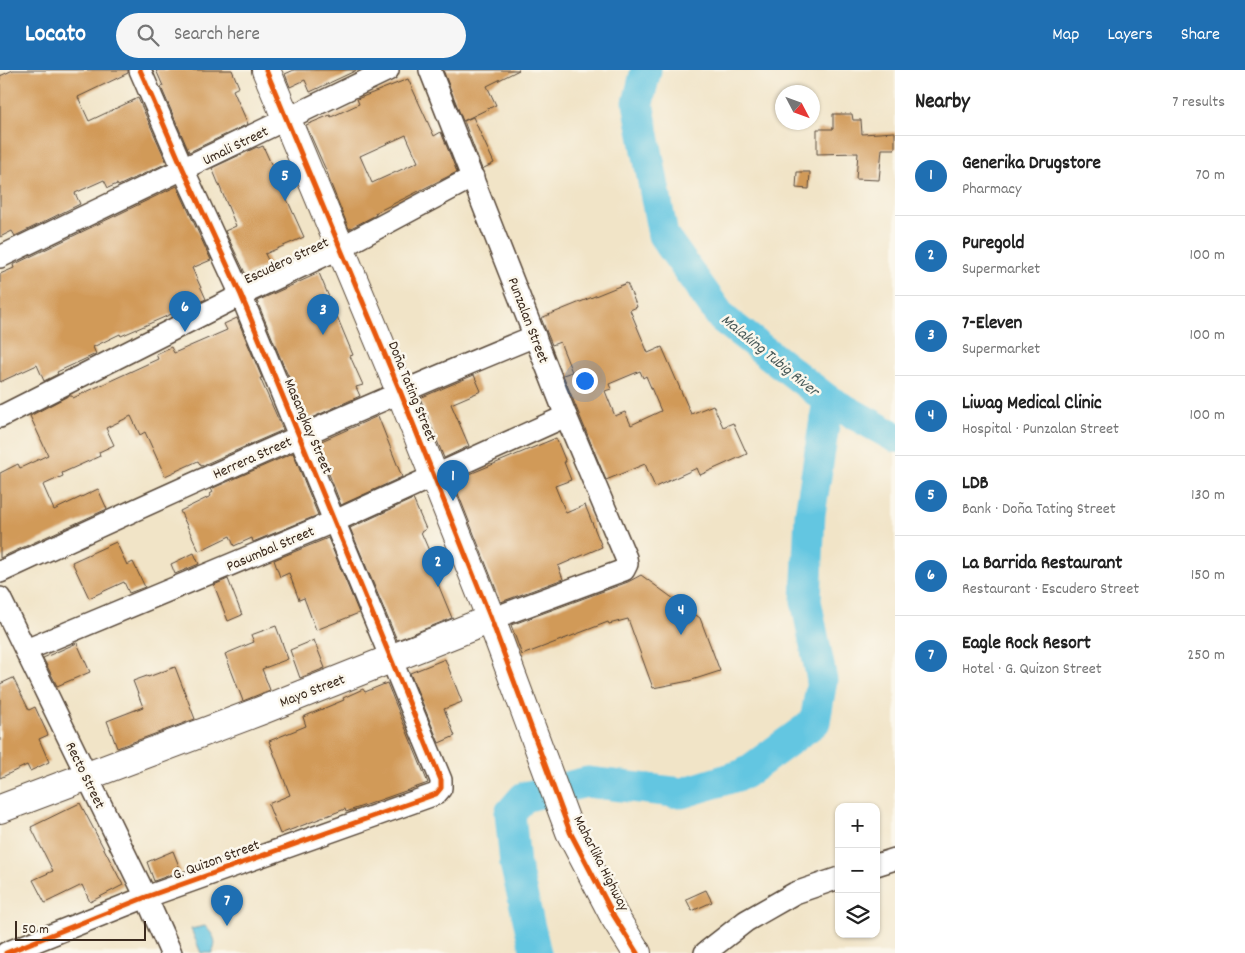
<!DOCTYPE html>
<html lang="en">
<head>
<meta charset="utf-8">
<style>
  :root { --surface:#fff; --page:#f6f6f6; --text:#222; --muted:#767676; --line:#e0e0e0; --accent:#1f6fb2 }
  body { margin:0; font-family:Dekko,sans-serif; background:var(--page); color:var(--text) }
  .controls { position:absolute; right:15px; bottom:15px; display:grid; overflow:hidden; border-radius:10px; box-shadow:0 1px 4px #0004 }
  .controls button { width:45px; height:45px; display:grid; place-items:center; padding:0; border:0; border-bottom:1px solid var(--line); background:var(--surface); color:var(--text); font:25px sans-serif }
  .compass { position:absolute; left:775px; top:15px; width:45px; height:45px; border-radius:50%; background:var(--surface); box-shadow:0 1px 4px #0004; rotate:131deg }
  .scale { position:absolute; left:15px; bottom:12px; width:131px; box-sizing:border-box; padding-left:5px; border:2px solid #3b2a1e; border-top:0; font-size:14px; line-height:18px; white-space:nowrap; color:#3b2a1e; -webkit-text-stroke:4px #fbf7ec; paint-order:stroke }
  .you { position:absolute; left:584px; top:310px; width:18px; height:18px; margin:-12px; border:4px solid #fff; border-radius:50%; background:#1a73e8; box-shadow:0 0 0 8px #1a73e833 }
  .badge { display:grid; place-items:center; width:32px; height:32px; border-radius:50%; background:var(--accent); color:#fff; font-size:16px; font-weight:700 }
  .pin { position:absolute; translate:-50% -41px; filter:drop-shadow(0 1px 2px #0008) }
  .pin::after { content:''; position:absolute; top:26px; width:18px; height:15px; background:inherit; clip-path:polygon(0 0,100% 0,50% 100%) }
  .list { margin:0; padding:0; list-style:none }
  h2 { display:flex; justify-content:space-between; align-items:center; height:65px; margin:0; padding:0 20px; font-size:21px }
  h2 small { font-size:16px; font-weight:400; color:var(--muted) }
  .list li { display:grid; grid-template-columns:32px 1fr auto; gap:15px; align-items:center; box-sizing:border-box; height:80px; padding:0 20px; border-top:1px solid var(--line) }
  .list b { display:block; font-size:19px; white-space:nowrap }
  .list p { margin:0; font-size:16px; white-space:nowrap; color:var(--muted) }
  .list em { font-size:16px; font-style:normal; color:var(--muted) }
  .icon { flex:none; width:28px; height:28px; fill:none; stroke:currentColor; stroke-width:2; stroke-linecap:round; stroke-linejoin:round }
  .map { position:relative; flex:none; width:895px; height:883px; overflow:hidden }
  header { display:flex; align-items:center; gap:30px; box-sizing:border-box; height:70px; padding:0 25px; background:var(--accent); color:#fff }
  header strong { font-size:24px }
  nav { display:flex; gap:28px; margin-inline-start:auto; font-size:18px }
  .search { width:350px; height:45px; background:var(--page); display:flex; align-items:center; gap:12px; box-sizing:border-box; padding:0 18px; border-radius:28px; color:var(--muted); font-size:19px }
  main { display:flex }
  aside { flex:1; background:var(--surface) }
  .map>svg:first-child { display:block }
  .water { fill:#63c6e1; stroke:#4f7880 }
  .lines { fill:none; stroke-linecap:round; stroke-linejoin:round }
  .river { stroke:#63c6e1; stroke-width:31 }
  .building { fill:#d19a58; fill-rule:evenodd }
  .street-casing { stroke:#564637; stroke-width:24 }
  .secondary-casing { stroke:#564637; stroke-width:30 }
  .primary-casing { stroke:#564637; stroke-width:30 }
  .street { stroke:#fff; stroke-width:21 }
  .secondary { stroke:#fff; stroke-width:28 }
  .primary { stroke:#fff; stroke-width:28 }
  .cycleway-casing { stroke:#fbf7ec; stroke-width:8 }
  .cycleway { stroke:#e8590c; stroke-width:5 }
  .labels { text-anchor:middle; stroke-width:5; stroke-linejoin:round; paint-order:stroke }
  .street-label { font-size:15px; fill:#3b2a1e; stroke:#fbf7ec }
  .water-label { font-size:16px; font-style:italic; fill:#475958; stroke:#fbf7ec }
</style>
</head>
<body>
<header>
<strong>Locato</strong>
<div class="search"><svg class="icon" aria-label="search" viewBox="0 0 24 24"><circle cx="10" cy="10" r="6"/><path d="M15 15l6 6"/></svg>Search here</div>
<nav><a>Map</a><a>Layers</a><a>Share</a></nav>
</header>
<main>
<div class="map">
<svg width="895" height="883" viewBox="0 0 895 883">
  <rect width="100%" height="100%" fill="#fbf7ec"/>
  <filter id="ink" filterUnits="userSpaceOnUse"><feTurbulence type="fractalNoise" baseFrequency=".02" numOctaves="2"/><feDisplacementMap in="SourceGraphic" scale="10" xChannelSelector="R" yChannelSelector="G"/><feConvolveMatrix kernelMatrix="1 2 1 2 8 2 1 2 1" color-interpolation-filters="sRGB"/></filter>
  <filter id="wash" filterUnits="userSpaceOnUse"><feTurbulence type="fractalNoise" baseFrequency=".0096" numOctaves="4" result="noise"/><feDisplacementMap in="SourceGraphic" scale="20" xChannelSelector="R" yChannelSelector="G"/><feGaussianBlur stdDeviation="1.12" result="paint"/><feColorMatrix in="noise" values="0 0 0 0 0 0 0 0 0 0 0 0 0 0 0 0 0 1.4 0 .05"/><feComposite in="paint" operator="in"/></filter>
  <g filter="url(#wash)">
    <rect width="100%" height="100%" fill="#f1e4c7"/>
    <path class="water" d="M205,856C214,866 218,871 212,883H201L191,859Z"/>
    <g class="lines">
      <g class="river">
        <polyline points="646,0 638,33 663,165 722,248 828,330 895,367"/>
        <polyline points="536,883 515,794 510,743 524,727 587,712 682,723 744,704 815,652 822,610 806,531 810,444 828,330"/>
      </g>
    </g>
    <g id="blocks">
      <g class="building">
        <polygon points="13,0 128,0 128,3 78,27 89,51 138,28 167,93 118,116 117,114 108,118 104,110 75,123 80,134 15,166 12,161 0,167 0,6"/>
        <polygon points="156,0 232,0 239,17 233,20 248,54 189,82 161,17 163,16"/>
        <polygon points="294,0 357,0 310,22 305,10 290,17 285,4"/>
        <polygon points="443,0 519,0 487,16 496,35 463,51"/>
        <path d="M408,9L434,66L441,62L457,102L375,143L376,145L349,159L328,107H329L306,55L330,45L331,47L359,34L357,29ZM406,65L418,92L372,113L360,86Z"/>
        <polygon points="833,44 852,44 853,50 861,50 862,64 895,62 895,79 882,79 879,110 856,109 858,83 817,84 817,59 833,59"/>
        <polygon points="473,47 494,93 482,99 464,51"/>
        <polygon points="263,76 304,167 265,184 270,194 246,205 225,161 236,156 212,98 257,77 258,78"/>
        <polygon points="797,102 810,102 809,119 796,118"/>
        <polygon points="177,116 211,190 192,198 206,229 121,266 120,264 93,277 96,284 57,302 58,304 44,311 37,295 0,312 0,204 14,198 13,195"/>
        <polygon points="319,203 353,285 350,286 363,315 356,317 360,326 309,349 284,297 257,231"/>
        <path d="M627,213L637,237L630,240L648,283L662,277L691,344L713,335L723,357L733,353L747,384L700,405L697,398L655,417L645,394L606,410L563,305L572,302L560,272L552,275L541,248ZM640,301L643,308L646,306L661,341L631,355L625,342L615,346L605,321L611,319L609,314Z"/>
        <polygon points="237,248 262,308 260,308 283,360 201,396 198,391 165,406 145,362 140,365 131,346 106,358 114,375 99,382 100,386 62,403 63,406 43,415 54,440 98,419 107,439 0,488 0,403 18,394 20,398 48,385 30,346 68,326 72,326 73,328 158,289 156,284 171,277 174,283 227,260 224,254"/>
        <polygon points="474,305 481,321 451,334 469,376 444,388 420,328"/>
        <polygon points="378,346 402,407 341,435 317,373"/>
        <polygon points="556,368 566,392 564,392 571,410 555,416 566,443 585,435 602,477 558,496 563,509 501,532 453,411"/>
        <polygon points="293,383 318,445 253,472 252,468 234,476 230,466 199,481 180,441 211,426 210,424 213,422 211,419"/>
        <polygon points="413,429 426,459 421,462 433,490 429,492 452,548 397,570 350,458"/>
        <polygon points="328,468 359,543 316,560 304,528 299,530 289,503 280,507 274,490"/>
        <polygon points="116,472 127,495 133,492 145,517 129,523 124,512 89,528 72,492"/>
        <polygon points="194,483 199,494 175,504 171,494"/>
        <polygon points="641,505 700,548 720,601 689,611 653,618 628,549 609,554 608,552 522,585 511,555 628,512"/>
        <polygon points="228,509 242,545 228,551 214,515"/>
        <polygon points="276,556 288,589 262,599 270,620 243,631 225,584 254,572 251,565"/>
        <polygon points="314,570 325,598 300,608 290,580"/>
        <polygon points="77,573 90,602 57,616 43,588"/>
        <polygon points="445,589 462,632 444,639 455,666 439,673 410,603"/>
        <polygon points="175,597 195,649 117,678 107,651 143,637 133,611 147,606 148,607"/>
        <polygon points="13,608 29,640 35,637 48,665 39,669 49,692 30,701 27,695 0,708 0,614"/>
        <polygon points="387,613 428,713 346,742 345,739 280,764 268,734 290,725 269,671 306,656 303,647 344,630 343,628 363,619 365,622"/>
        <polygon points="80,733 123,815 90,832 82,815 45,833 33,810 53,801 31,757"/>
        <polygon points="173,781 181,801 154,811 147,792"/>
        <polygon points="706,820 712,832 692,841 686,829"/>
      </g>
    </g>
  </g>
  <g filter="url(#ink)">
    <use href="#blocks" fill-opacity="0" stroke="#564637" stroke-width="1"/>
    <g class="lines">
      <g class="street-casing">
        <g id="street">
          <polyline points="430,0 566,346 626,488 627,494 624,500 491,549"/>
          <polyline points="0,187 388,0"/>
          <polyline points="0,347 241,225 340,178 473,107"/>
          <path d="M0,502C177,420 354,340 535,266"/>
          <polyline points="0,528 146,827 171,883"/>
          <polyline points="26,580 335,451 566,346"/>
          <polyline points="876,795 895,789"/>
          <polyline points="6,883 146,827 436,724 441,718 441,710 241,225 183,99 140,0"/>
          <polyline points="705,883 746,851 795,823 839,808"/>
        </g>
      </g>
      <g class="secondary-casing">
        <polyline id="secondary" points="0,739 260,641 491,549"/>
      </g>
      <g class="primary-casing">
        <polyline id="primary" points="266,0 400,321 491,549 570,762 614,846 637,883"/>
      </g>
      <use href="#street" class="street"/>
      <use href="#secondary" class="secondary"/>
      <use href="#primary" class="primary"/>
      <g class="cycleway-casing">
        <g id="cycleway">
          <polyline points="266,0 400,321 491,549 570,762 614,846 637,883"/>
          <polyline points="6,883 146,827 436,724 441,718 441,710 241,225 183,99 140,0"/>
        </g>
      </g>
      <use href="#cycleway" class="cycleway"/>
    </g>
  </g>
  <g class="labels">
    <g class="street-label">
      <text transform="translate(235 75) rotate(-26)" y="5">Umali Street</text>
      <text transform="translate(286 190) rotate(-25)" y="5">Escudero Street</text>
      <text transform="translate(529 250) rotate(69)" y="5">Punzalan Street</text>
      <text transform="translate(413 321) rotate(68)" y="5">Doña Tating Street</text>
      <text transform="translate(309 356) rotate(67)" y="5">Masangkay Street</text>
      <text transform="translate(252 387) rotate(-24)" y="5">Herrera Street</text>
      <text transform="translate(270 478) rotate(-23)" y="5">Pasumbal Street</text>
      <text transform="translate(312 620) rotate(-21)" y="5">Mayo Street</text>
      <text transform="translate(86 705) rotate(64)" y="5">Recto Street</text>
      <text transform="translate(216 789) rotate(-20)" y="5">G. Quizon Street</text>
      <text transform="translate(602 793) rotate(63)" y="5">Maharlika Highway</text>
    </g>
    <g class="water-label">
      <text transform="translate(771 284) rotate(39)" y="6">Malaking Tubig River</text>
    </g>
  </g>
</svg>
<div class="controls">
<button>+</button>
<button>−</button>
<button><svg class="icon" aria-label="layers" viewBox="0 0 24 24"><path d="M12 4l9 5-9 5-9-5zM3 14l9 5 9-5"/></svg></button>
</div>
<svg class="compass" viewBox="-18 -18 36 36"><path d="M0-13l5 13h-10z" fill="#e53935"/><path d="M0 13l5-13h-10z" fill="#767676"/></svg>
<div class="scale">50 m</div>
<div class="you"></div>
<div class="pin badge" style="left:453px;top:431px">1</div>
<div class="pin badge" style="left:438px;top:517px">2</div>
<div class="pin badge" style="left:323px;top:265px">3</div>
<div class="pin badge" style="left:681px;top:565px">4</div>
<div class="pin badge" style="left:285px;top:131px">5</div>
<div class="pin badge" style="left:185px;top:262px">6</div>
<div class="pin badge" style="left:227px;top:856px">7</div>
</div>
<aside>
<h2>Nearby<small>7 results</small></h2>
<ul class="list">
<li><span class="badge">1</span><div><b>Generika Drugstore</b><p>Pharmacy</p></div><em>70 m</em></li>
<li><span class="badge">2</span><div><b>Puregold</b><p>Supermarket</p></div><em>100 m</em></li>
<li><span class="badge">3</span><div><b>7-Eleven</b><p>Supermarket</p></div><em>100 m</em></li>
<li><span class="badge">4</span><div><b>Liwag Medical Clinic</b><p>Hospital · Punzalan Street</p></div><em>100 m</em></li>
<li><span class="badge">5</span><div><b>LDB</b><p>Bank · Doña Tating Street</p></div><em>130 m</em></li>
<li><span class="badge">6</span><div><b>La Barrida Restaurant</b><p>Restaurant · Escudero Street</p></div><em>150 m</em></li>
<li><span class="badge">7</span><div><b>Eagle Rock Resort</b><p>Hotel · G. Quizon Street</p></div><em>250 m</em></li>
</ul>
</aside>
</main>
</body>
</html>
